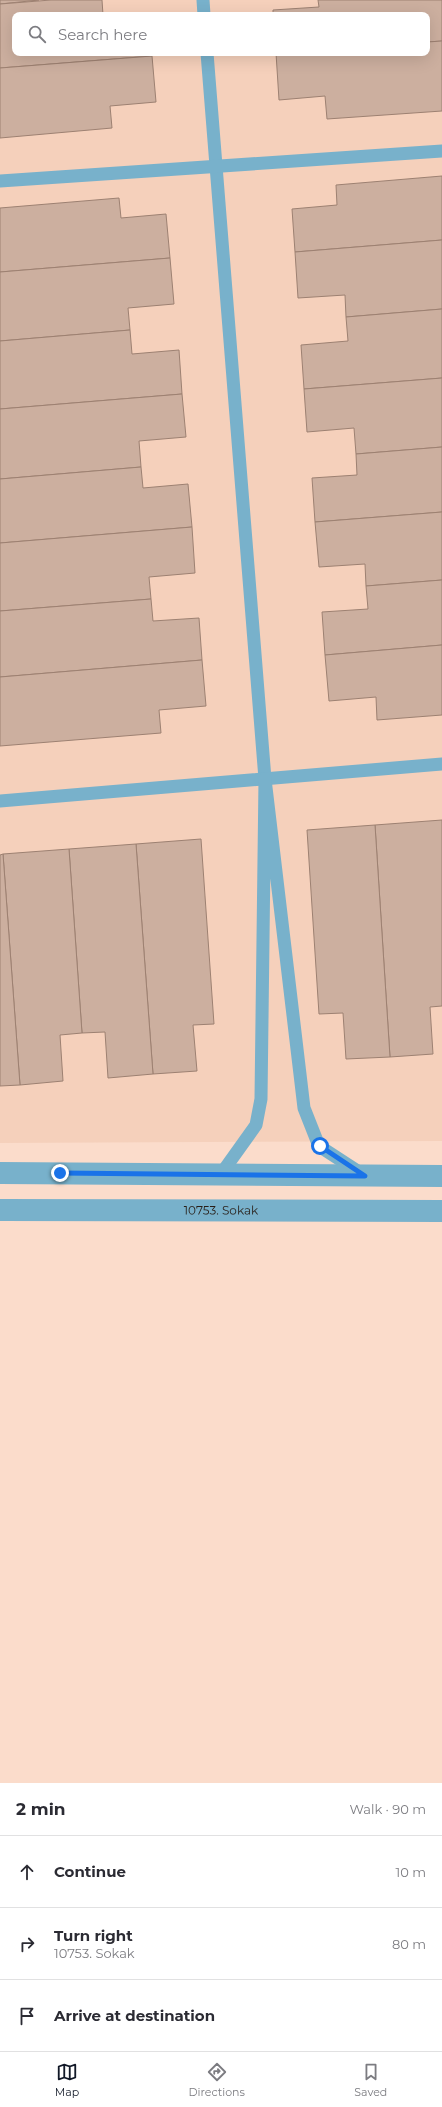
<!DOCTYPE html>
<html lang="en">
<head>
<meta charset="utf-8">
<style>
  :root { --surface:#fff; --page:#f7f7f7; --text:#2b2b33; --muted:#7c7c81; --line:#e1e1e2; --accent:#111827 }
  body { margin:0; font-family:Montserrat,sans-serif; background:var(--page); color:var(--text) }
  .stop { position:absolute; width:12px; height:12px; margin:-9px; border:3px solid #1a73e8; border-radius:50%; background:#fff }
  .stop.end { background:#1a73e8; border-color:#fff; box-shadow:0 1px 4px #0008 }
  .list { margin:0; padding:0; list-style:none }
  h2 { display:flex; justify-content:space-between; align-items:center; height:52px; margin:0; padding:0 16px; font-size:17px }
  h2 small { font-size:13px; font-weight:400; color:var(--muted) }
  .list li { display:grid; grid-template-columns:26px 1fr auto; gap:12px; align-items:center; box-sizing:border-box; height:72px; padding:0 16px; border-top:1px solid var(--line) }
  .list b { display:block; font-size:15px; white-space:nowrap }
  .list p { margin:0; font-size:13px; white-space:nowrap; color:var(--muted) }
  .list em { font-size:13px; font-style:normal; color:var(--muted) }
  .icon { flex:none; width:22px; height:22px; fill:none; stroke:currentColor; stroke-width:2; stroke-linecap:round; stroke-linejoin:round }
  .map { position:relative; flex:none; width:442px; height:1783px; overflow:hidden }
  .search { position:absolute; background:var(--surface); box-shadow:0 4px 16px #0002; left:12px; right:12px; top:12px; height:44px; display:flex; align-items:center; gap:10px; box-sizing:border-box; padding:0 14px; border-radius:8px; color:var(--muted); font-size:15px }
  .sheet { height:268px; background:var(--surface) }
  nav { display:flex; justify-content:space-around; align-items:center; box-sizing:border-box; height:56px; border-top:1px solid var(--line); background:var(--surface); font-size:11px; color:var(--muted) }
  nav a { display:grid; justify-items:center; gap:2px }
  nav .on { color:var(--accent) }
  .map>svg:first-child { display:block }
  .built { fill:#f5d0bb; fill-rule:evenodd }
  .building { fill:#ccaf9f; stroke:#9d8172 }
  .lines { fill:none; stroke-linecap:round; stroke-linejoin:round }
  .service { stroke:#78b1cb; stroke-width:13 }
  .tertiary { stroke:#78b1cb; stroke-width:22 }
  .route { stroke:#1a73e8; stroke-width:5 }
  .labels { text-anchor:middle; stroke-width:3.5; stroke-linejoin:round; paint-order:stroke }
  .street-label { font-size:12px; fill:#281e17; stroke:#fff }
</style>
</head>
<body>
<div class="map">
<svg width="442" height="1783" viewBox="0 0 442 1783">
  <rect width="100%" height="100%" fill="#fbdccb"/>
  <path class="built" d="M0,0H442V1141L0,1143ZM15,15H427V53H15Z"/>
  <g class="building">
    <polygon points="0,0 39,0 0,4"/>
    <polygon points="51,0 102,0 103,15 15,15 15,53 152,53 152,56 0,68 0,4"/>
    <polygon points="318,0 442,0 442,41 427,42 427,15 273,15 273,10 319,7"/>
    <polygon points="442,41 442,111 327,119 325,96 279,100 276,53 427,53 427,42"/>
    <polygon points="152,56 156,102 110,106 112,128 0,138 0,68"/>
    <polygon points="442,176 442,240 295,252 292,209 337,205 336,185"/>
    <polygon points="119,198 121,218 166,214 170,258 0,272 0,208"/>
    <polygon points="442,240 442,309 346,317 345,295 298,298 295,252"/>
    <polygon points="170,258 174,304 128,308 130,330 0,341 0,272"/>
    <polygon points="442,309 442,378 304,389 301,345 348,341 346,317"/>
    <polygon points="130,330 132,354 179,350 182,394 0,409 0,341"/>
    <polygon points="442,378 442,447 356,454 354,428 307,432 304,389"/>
    <polygon points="182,394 186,437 139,441 141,467 0,479 0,409"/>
    <polygon points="442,447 442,512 315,522 312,478 357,475 356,454"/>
    <polygon points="141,467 143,488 188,484 192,527 0,543 0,479"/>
    <polygon points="442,512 442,580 366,586 365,564 319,567 315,522"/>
    <polygon points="192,527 195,573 149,577 151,599 0,611 0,543"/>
    <polygon points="442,580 442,645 325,655 322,612 368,609 366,586"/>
    <polygon points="151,599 153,621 199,618 202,660 0,677 0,611"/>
    <polygon points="442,645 442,715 377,720 376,697 329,701 325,655"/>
    <polygon points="202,660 206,706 159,710 161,733 0,746 0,677"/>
    <polygon points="442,820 442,1006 430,1007 433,1054 390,1057 375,825"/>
    <polygon points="375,825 390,1057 346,1059 343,1013 319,1014 307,830"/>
    <polygon points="201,839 214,1024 193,1025 197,1071 153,1074 136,844"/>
    <polygon points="136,844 153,1074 108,1078 105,1032 82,1033 69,849"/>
    <polygon points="69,849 82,1033 60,1035 63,1081 20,1085 3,854"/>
    <polygon points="3,854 20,1085 0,1086 0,855"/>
  </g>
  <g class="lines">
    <g class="service">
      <polyline points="203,0 204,15"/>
      <polyline points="207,53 265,779"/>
      <polyline points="0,181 442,151"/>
      <polyline points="0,801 442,764"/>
      <polyline points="221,1174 256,1125 261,1099 265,779 304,1108 319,1146 362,1174"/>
    </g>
    <g class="tertiary">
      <polyline points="0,1173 442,1176"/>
      <path id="s1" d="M0,1210L442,1211"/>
    </g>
  </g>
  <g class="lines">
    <polyline class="route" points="60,1173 365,1176 320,1146"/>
  </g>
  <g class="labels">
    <g class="street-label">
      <text dy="4" stroke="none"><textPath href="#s1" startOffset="221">10753. Sokak</textPath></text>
    </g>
  </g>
</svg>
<div class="stop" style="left:320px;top:1146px"></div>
<div class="stop end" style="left:60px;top:1173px"></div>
<div class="search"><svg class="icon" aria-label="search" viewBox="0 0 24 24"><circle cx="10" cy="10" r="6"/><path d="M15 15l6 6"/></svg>Search here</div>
</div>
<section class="sheet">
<h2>2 min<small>Walk · 90 m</small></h2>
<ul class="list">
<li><svg class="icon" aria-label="ahead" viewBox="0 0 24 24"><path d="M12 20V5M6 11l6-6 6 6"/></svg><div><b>Continue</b></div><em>10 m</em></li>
<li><svg class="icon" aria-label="right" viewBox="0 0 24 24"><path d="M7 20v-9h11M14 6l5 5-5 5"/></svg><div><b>Turn right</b><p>10753. Sokak</p></div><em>80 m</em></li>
<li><svg class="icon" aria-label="arrive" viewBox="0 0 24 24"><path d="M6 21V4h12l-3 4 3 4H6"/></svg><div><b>Arrive at destination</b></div></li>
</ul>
</section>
<nav>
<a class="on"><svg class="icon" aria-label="map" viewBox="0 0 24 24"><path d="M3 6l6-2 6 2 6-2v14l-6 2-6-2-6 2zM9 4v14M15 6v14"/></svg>Map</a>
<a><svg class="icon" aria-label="directions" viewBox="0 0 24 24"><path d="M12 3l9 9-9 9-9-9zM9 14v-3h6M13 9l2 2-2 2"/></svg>Directions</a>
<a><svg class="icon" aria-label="saved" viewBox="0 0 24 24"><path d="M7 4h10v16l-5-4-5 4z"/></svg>Saved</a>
</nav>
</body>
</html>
